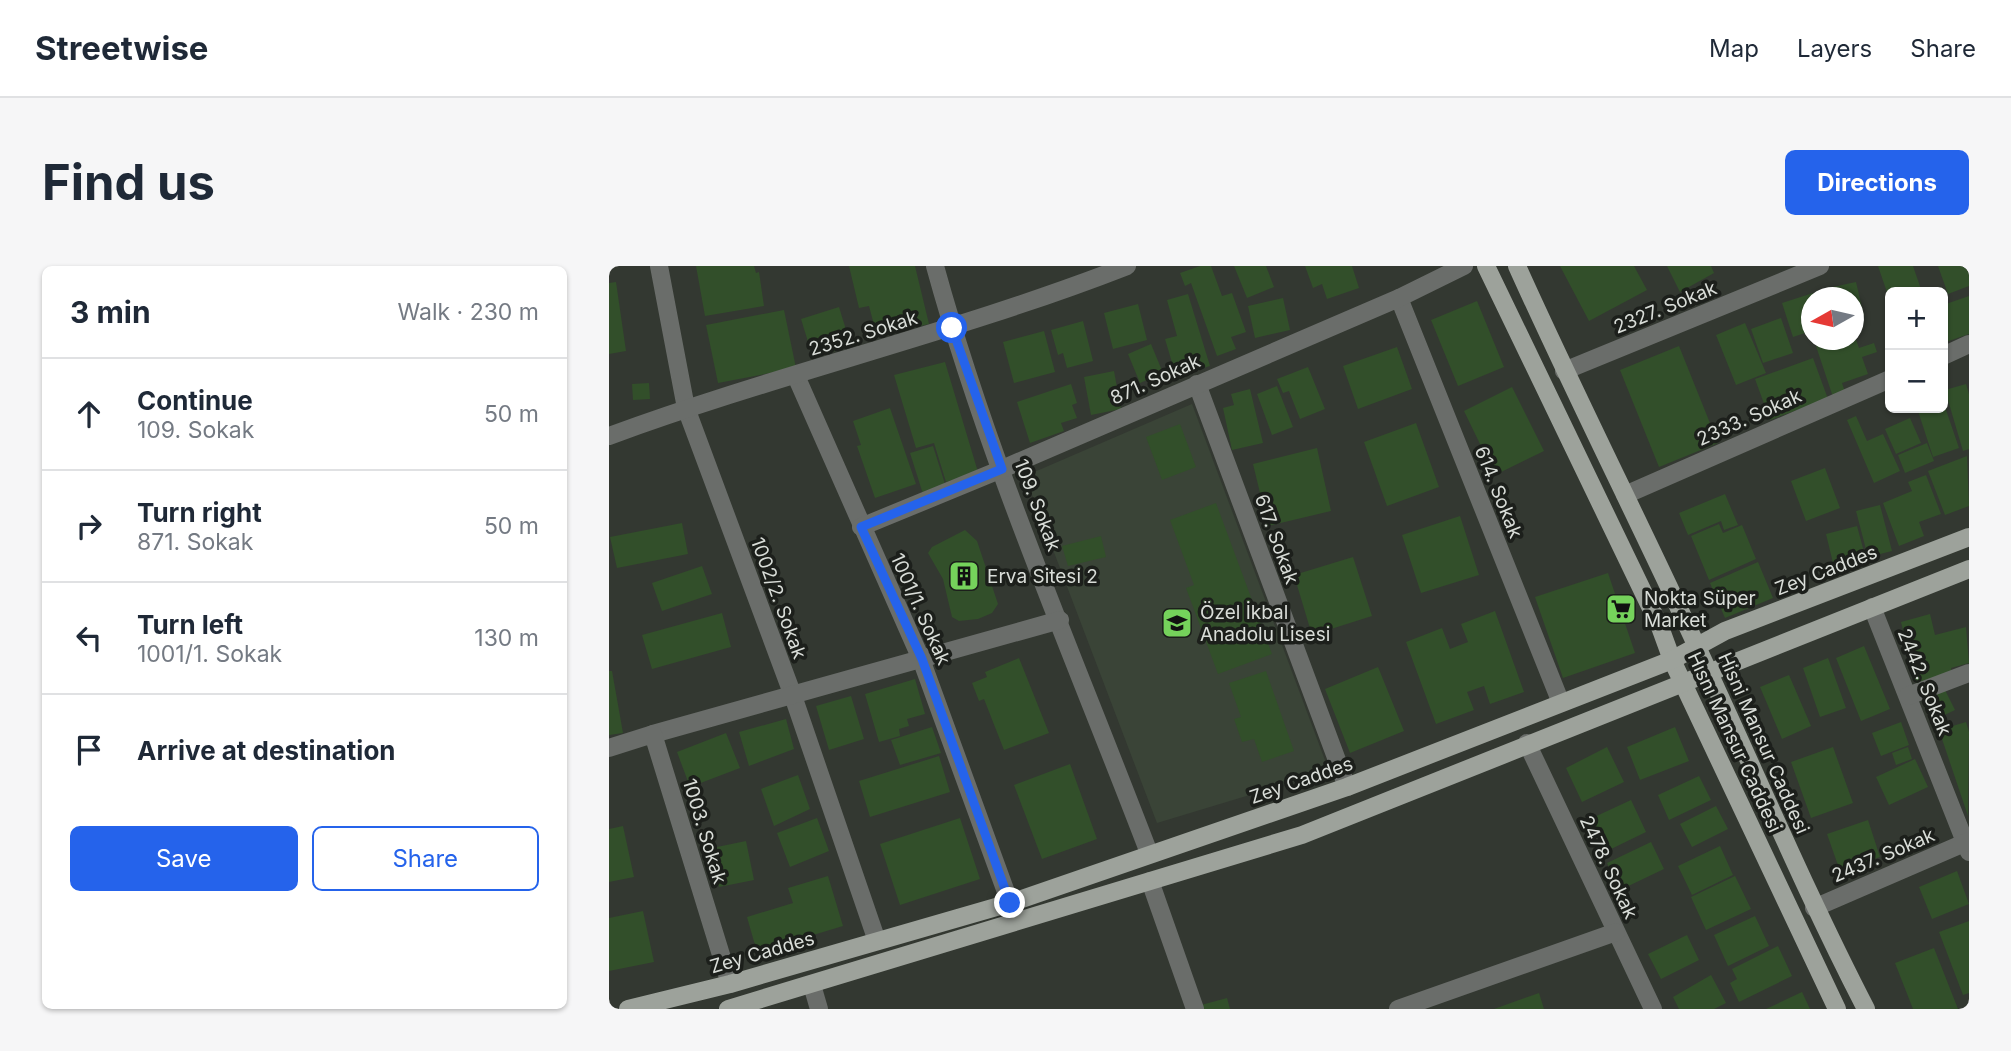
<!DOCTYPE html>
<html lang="en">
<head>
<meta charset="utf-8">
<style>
  :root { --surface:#fff; --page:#f6f6f7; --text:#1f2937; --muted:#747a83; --line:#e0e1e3; --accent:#2563eb }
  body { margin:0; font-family:Inter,sans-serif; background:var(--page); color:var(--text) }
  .controls { position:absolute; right:21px; top:21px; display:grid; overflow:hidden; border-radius:10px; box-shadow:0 2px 5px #0004 }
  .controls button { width:63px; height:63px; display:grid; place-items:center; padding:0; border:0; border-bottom:2px solid var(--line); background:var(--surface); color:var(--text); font:35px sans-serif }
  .compass { position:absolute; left:1192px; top:21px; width:63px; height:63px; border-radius:50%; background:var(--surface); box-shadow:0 2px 5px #0004; rotate:262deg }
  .stop { position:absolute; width:21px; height:21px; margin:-16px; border:5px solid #2563eb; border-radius:50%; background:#fff }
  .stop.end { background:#2563eb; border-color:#fff; box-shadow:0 2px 7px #0008 }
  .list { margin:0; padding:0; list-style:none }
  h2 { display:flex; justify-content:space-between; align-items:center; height:91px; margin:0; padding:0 28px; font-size:30px }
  h2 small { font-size:23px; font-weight:400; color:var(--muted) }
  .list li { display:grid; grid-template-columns:46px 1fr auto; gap:21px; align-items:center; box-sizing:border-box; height:112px; padding:0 28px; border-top:2px solid var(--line) }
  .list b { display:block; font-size:26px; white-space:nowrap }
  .list p { margin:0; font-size:23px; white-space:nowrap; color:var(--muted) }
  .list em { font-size:23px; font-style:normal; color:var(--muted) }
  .actions { display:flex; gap:14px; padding:21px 28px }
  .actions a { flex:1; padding:16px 0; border:2px solid var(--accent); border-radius:10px; text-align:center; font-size:24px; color:var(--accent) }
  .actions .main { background:var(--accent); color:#fff }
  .icon { flex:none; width:38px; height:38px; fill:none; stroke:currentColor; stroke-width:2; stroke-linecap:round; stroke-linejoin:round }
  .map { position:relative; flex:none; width:1360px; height:743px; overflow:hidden; border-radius:10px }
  header { display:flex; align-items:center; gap:42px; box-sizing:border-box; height:98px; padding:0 35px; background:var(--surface); border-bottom:2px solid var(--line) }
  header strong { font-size:33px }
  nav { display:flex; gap:38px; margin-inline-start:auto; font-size:24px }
  .intro { display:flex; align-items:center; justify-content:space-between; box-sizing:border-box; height:168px; padding:0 42px }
  h1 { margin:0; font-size:49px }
  .button { padding:18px 32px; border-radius:10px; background:var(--accent); color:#fff; font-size:24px; font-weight:700 }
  main { display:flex; gap:42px; padding:0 42px }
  aside { flex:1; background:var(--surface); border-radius:10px; box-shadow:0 2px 5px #0004 }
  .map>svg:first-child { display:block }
  .built { fill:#3a4437 }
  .building { fill:#324f2a }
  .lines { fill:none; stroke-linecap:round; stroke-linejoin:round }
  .minor { stroke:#6a6d6a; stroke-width:18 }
  .major { stroke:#9da29b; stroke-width:18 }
  .route { stroke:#2563eb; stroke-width:9 }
  .labels { text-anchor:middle; stroke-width:7; stroke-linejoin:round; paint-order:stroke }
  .street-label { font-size:19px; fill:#d9ddd8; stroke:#1c1f1b }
  .poi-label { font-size:19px; fill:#d9ddd8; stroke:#1c1f1b; text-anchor:start }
</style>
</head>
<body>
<header>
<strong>Streetwise</strong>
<nav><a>Map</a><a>Layers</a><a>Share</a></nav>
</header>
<div class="intro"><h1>Find us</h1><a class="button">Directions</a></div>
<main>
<aside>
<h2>3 min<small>Walk · 230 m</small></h2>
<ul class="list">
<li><svg class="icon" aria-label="ahead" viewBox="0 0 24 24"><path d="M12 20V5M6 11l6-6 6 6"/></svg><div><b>Continue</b><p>109. Sokak</p></div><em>50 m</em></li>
<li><svg class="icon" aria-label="right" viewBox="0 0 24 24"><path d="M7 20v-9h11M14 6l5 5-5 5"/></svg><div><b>Turn right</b><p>871. Sokak</p></div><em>50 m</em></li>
<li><svg class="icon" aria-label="left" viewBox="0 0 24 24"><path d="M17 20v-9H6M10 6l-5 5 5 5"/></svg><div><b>Turn left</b><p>1001/1. Sokak</p></div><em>130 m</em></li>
<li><svg class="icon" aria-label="arrive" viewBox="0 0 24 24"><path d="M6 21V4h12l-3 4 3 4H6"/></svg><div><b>Arrive at destination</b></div></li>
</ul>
<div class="actions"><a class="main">Save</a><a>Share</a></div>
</aside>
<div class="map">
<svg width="1360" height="743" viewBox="0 0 1360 743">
  <rect width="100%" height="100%" fill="#333831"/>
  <polygon class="built" points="583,138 720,505 548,557 416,210"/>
  <g class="building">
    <polygon points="87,0 145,0 147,7 150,6 155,40 96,50"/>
    <polygon points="240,0 306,0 320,58 268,70 260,40 250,42"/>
    <polygon points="591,0 602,0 613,30 623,27 637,66 622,71 627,83 608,90 582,17 576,20 571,7"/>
    <polygon points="625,0 657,0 665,21 638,32"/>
    <polygon points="696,0 743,0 750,22 718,33 713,18 704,22"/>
    <polygon points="951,0 1025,0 1038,24 980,55"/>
    <polygon points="1058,0 1102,0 1105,7 1071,26"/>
    <polygon points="1269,0 1304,0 1313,26 1281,26 1281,35"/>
    <polygon points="1329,0 1360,0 1360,20 1339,28"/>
    <polygon points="7,16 17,85 0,88 0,17"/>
    <polygon points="1247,16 1255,50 1244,53 1244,32 1221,32 1219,22"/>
    <polygon points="1204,27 1202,65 1184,71 1173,37"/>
    <polygon points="579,28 601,100 567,110 556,73 568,70 558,34"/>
    <polygon points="1360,30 1360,68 1334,77 1334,39"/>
    <polygon points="674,32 681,64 646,72 639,40"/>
    <polygon points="868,35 895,101 849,120 822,54"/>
    <polygon points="529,38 538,74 504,83 495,47"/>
    <polygon points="230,41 242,80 204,92 192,53"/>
    <polygon points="175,44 187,102 109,117 97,59"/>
    <polygon points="1172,52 1184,87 1154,97 1142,63"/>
    <polygon points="474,55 484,95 458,102 454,87 449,89 442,64"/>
    <polygon points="1136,57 1157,107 1127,119 1107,69"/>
    <polygon points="435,65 446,106 405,117 394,76"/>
    <polygon points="1245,68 1250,82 1265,77 1268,86 1253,91 1259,108 1233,117 1237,129 1225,134 1207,80 1226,74 1244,74"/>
    <polygon points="542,78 554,107 531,117 519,88"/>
    <polygon points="1070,80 1109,177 1050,201 1011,104"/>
    <polygon points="788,81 803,123 749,143 734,100"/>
    <polygon points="1204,92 1219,133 1161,154 1146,113"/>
    <polygon points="336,96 369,206 337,216 325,177 307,182 285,109"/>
    <polygon points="699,101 716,143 691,153 680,125 674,127 668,113"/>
    <polygon points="505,105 512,143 482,149 475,111"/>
    <polygon points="40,117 41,133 24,134 23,118"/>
    <polygon points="462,118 468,137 463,139 468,152 452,157 455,165 421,177 408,136"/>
    <polygon points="1357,118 1360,128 1360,183 1354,185 1336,124"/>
    <polygon points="668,120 684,161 663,169 648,128"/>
    <polygon points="903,121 935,185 886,209 855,145"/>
    <polygon points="641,123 654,177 623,184 614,142 625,139 622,128"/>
    <polygon points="1334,135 1350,182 1324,191 1309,145 1334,142"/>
    <polygon points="281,142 307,218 266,232 248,180 252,179 244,155"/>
    <polygon points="1247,150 1258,175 1274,168 1291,205 1265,217 1238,154"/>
    <polygon points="1301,152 1312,177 1287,188 1276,163"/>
    <polygon points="807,157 830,221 778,240 755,176"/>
    <polygon points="571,158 587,201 553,214 537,171"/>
    <polygon points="1318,177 1325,195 1296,207 1289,189"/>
    <polygon points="324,180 337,221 314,228 301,187"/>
    <polygon points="708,182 722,245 659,260 644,198"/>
    <polygon points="1358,190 1360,240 1336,249 1319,205"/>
    <polygon points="1216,202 1231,242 1197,255 1182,215"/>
    <polygon points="1317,209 1332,248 1310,256 1315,270 1290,280 1274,237 1303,225 1299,216"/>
    <polygon points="1116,228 1129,259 1115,264 1112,255 1079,269 1070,247"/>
    <polygon points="607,237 663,388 609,408 577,322 585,319 561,254"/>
    <polygon points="1271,239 1283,285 1259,291 1247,245"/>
    <polygon points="851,250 870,309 812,327 793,269"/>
    <polygon points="73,257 79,288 8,302 1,271"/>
    <polygon points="1110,258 1114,267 1133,259 1147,293 1100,314 1082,270"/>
    <polygon points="1248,260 1258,297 1226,305 1217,268"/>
    <polygon points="356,264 368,275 389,338 383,347 369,353 350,355 343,351 334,313 319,287 323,281"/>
    <polygon points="492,270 497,291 459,300 453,280"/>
    <polygon points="744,291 763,350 703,369 685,309"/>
    <polygon points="1149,296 1164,332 1116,352 1101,317"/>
    <polygon points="93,300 103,328 53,345 43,317"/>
    <polygon points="999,307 1026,387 954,412 926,331"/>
    <polygon points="886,345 915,426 881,438 875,420 858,426 865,444 827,458 797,376 833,362 841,383 859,376 852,358"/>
    <polygon points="113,347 122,381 43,403 33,369"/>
    <polygon points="1321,348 1326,369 1357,361 1360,397 1342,402 1344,411 1308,420 1292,356"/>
    <polygon points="1255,380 1281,443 1252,455 1227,392"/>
    <polygon points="410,392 440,467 395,484 375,433 370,435 363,417 378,411 376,406"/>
    <polygon points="1219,392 1237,442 1211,451 1194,402"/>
    <polygon points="769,401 795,465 741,487 716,423"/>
    <polygon points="0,405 3,405 14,467 0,469"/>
    <polygon points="657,405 685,485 653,496 645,473 633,476 625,453 632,451 620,417"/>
    <polygon points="1180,409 1202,460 1173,473 1151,421"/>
    <polygon points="306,413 316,448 298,453 300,460 290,463 291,470 270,476 256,428"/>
    <polygon points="1335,422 1346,444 1323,455 1312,432"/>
    <polygon points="242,430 255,473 220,484 207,440"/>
    <polygon points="177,453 185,483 140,500 130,466"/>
    <polygon points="1292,456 1300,479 1272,490 1263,467"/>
    <polygon points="1357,456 1360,466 1359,550 1330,464"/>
    <polygon points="323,461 332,487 291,499 282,474"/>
    <polygon points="1066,461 1080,495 1031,514 1018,481"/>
    <polygon points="117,467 131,502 81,521 68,486"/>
    <polygon points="998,481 1015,516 973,536 957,502"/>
    <polygon points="1224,481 1244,537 1202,552 1182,496"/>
    <polygon points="1299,481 1303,493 1287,499 1283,487"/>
    <polygon points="330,490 341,526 261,551 250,515"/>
    <polygon points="1306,493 1319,521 1280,539 1267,511"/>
    <polygon points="461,498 488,573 433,593 405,519"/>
    <polygon points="189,509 201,543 165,560 152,523"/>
    <polygon points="1090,510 1102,534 1060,554 1049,529"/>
    <polygon points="1022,534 1037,566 996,586 981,553"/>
    <polygon points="1107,540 1119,563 1083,581 1071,558"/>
    <polygon points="208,552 220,585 181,601 168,567"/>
    <polygon points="351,552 371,613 291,639 271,578"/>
    <polygon points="1259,554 1271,591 1231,605 1218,568"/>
    <polygon points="14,560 25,611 0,616 0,563"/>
    <polygon points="137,575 145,614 110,621 103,582"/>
    <polygon points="1042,576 1055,603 1011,624 998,597"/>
    <polygon points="1111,580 1124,609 1083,629 1069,600"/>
    <polygon points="1348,605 1360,638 1323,653 1310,621"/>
    <polygon points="219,610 234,660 148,686 138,651 184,637 179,622"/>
    <polygon points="1126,610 1142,643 1097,664 1082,631"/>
    <polygon points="34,645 45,696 0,705 0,652"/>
    <polygon points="1146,650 1160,680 1119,700 1105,669"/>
    <polygon points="1360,655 1360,727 1354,729 1330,666"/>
    <polygon points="1078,669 1090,694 1052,713 1039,688"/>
    <polygon points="1169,680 1183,710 1130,736 1121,717 1128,713 1123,703"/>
    <polygon points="1325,682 1349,743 1304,743 1286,697"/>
    <polygon points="1102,709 1117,737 1105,743 1070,743 1064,731"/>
    <polygon points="1193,726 1201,743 1157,743"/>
    <polygon points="930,727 935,743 885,743"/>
    <polygon points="618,732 621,743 593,743 592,739"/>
  </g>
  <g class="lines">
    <g class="minor">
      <polyline points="50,0 77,142 183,427 268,675"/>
      <path d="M326,0C381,200 466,393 540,587"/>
      <polyline points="790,32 952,437"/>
      <polyline points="1334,90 1360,78"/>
      <polyline points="955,105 1211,0"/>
      <polyline points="187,110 312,393 401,637"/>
      <polyline points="588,118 738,521"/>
      <path d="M0,170C171,107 349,66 518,0"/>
      <polyline points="1016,229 1281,113"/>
      <polyline points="252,261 393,203 790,32 855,0"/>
      <polyline points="1263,341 1360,586"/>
      <polyline points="1299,430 1360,407"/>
      <polyline points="44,468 451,354"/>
      <polyline points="918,477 1044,743"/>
      <polyline points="0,482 44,468 121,718"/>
      <polyline points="541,615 586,743"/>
      <polyline points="1205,642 1360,575"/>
      <polyline points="203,719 210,743"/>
      <polyline points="789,743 1007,666"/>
    </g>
    <g class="major">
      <polyline points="877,0 1051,361 1063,394 1228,743"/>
      <path d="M908,0C966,129 1030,255 1089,383C1145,503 1196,625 1257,743"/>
      <polyline points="19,743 121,718 401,637 738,521 1063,394 1116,365 1360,271"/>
      <polyline points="119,743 693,569 1360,303"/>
    </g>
  </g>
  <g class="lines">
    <polyline class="route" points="343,62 393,203 252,261 313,393 401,637"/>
  </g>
  <defs>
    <g id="building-square" transform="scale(1.575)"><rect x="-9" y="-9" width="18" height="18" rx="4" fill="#75d25b" stroke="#1c1f1b"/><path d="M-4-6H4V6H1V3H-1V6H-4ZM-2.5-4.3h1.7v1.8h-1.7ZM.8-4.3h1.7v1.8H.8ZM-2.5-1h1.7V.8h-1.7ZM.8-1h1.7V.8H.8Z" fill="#111"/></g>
    <g id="supermarket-square" transform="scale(1.575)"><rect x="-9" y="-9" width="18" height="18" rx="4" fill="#75d25b" stroke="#1c1f1b"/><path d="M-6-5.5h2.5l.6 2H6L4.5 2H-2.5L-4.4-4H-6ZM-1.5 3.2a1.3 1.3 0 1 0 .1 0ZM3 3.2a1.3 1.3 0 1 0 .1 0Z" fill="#111"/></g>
    <g id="school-square" transform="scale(1.575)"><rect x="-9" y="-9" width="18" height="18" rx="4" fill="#75d25b" stroke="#1c1f1b"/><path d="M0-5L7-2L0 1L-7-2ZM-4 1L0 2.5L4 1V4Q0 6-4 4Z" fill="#111"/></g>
  </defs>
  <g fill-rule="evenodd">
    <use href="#building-square" x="355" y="310"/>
    <use href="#supermarket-square" x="1012" y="343"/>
    <use href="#school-square" x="568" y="357"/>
  </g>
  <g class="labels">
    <g class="street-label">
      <text transform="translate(1056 41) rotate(-22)" y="7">2327. Sokak</text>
      <text transform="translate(254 67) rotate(-17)" y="7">2352. Sokak</text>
      <text transform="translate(546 113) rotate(-24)" y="7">871. Sokak</text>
      <text transform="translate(1140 151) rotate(-24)" y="7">2333. Sokak</text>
      <text transform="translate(890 226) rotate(68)" y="7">614. Sokak</text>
      <text transform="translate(429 239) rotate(69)" y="7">109. Sokak</text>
      <text transform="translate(668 273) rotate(70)" y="7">617. Sokak</text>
      <text transform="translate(1217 304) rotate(-21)" y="7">Zey Caddes</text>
      <text transform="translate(170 332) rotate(70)" y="7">1002/2. Sokak</text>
      <text transform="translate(312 343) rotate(66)" y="7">1001/1. Sokak</text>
      <text transform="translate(1316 416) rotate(68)" y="7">2442. Sokak</text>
      <text transform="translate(1126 476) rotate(65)" y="7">Hısnı Mansur Caddesi</text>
      <text transform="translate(1155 477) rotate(66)" y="7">Hisni Mansur Caddesi</text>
      <text transform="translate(692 514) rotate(-19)" y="7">Zey Caddes</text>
      <text transform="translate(96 565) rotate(73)" y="7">1003. Sokak</text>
      <text transform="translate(1274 589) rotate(-23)" y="7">2437. Sokak</text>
      <text transform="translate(1000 601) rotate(65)" y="7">2478. Sokak</text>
      <text transform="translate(153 686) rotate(-16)" y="7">Zey Caddes</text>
    </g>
    <g class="poi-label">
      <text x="378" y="317">Erva Sitesi 2</text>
      <text x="1035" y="339">Nokta Süper<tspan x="1035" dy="22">Market</tspan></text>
      <text x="591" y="353">Özel İkbal<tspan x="591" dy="22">Anadolu Lisesi</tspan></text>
    </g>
  </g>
</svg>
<div class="controls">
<button>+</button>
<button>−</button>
</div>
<svg class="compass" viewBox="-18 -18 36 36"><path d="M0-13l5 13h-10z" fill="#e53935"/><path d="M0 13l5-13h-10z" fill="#747a83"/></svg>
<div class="stop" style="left:343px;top:62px"></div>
<div class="stop end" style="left:401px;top:637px"></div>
</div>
</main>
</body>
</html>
